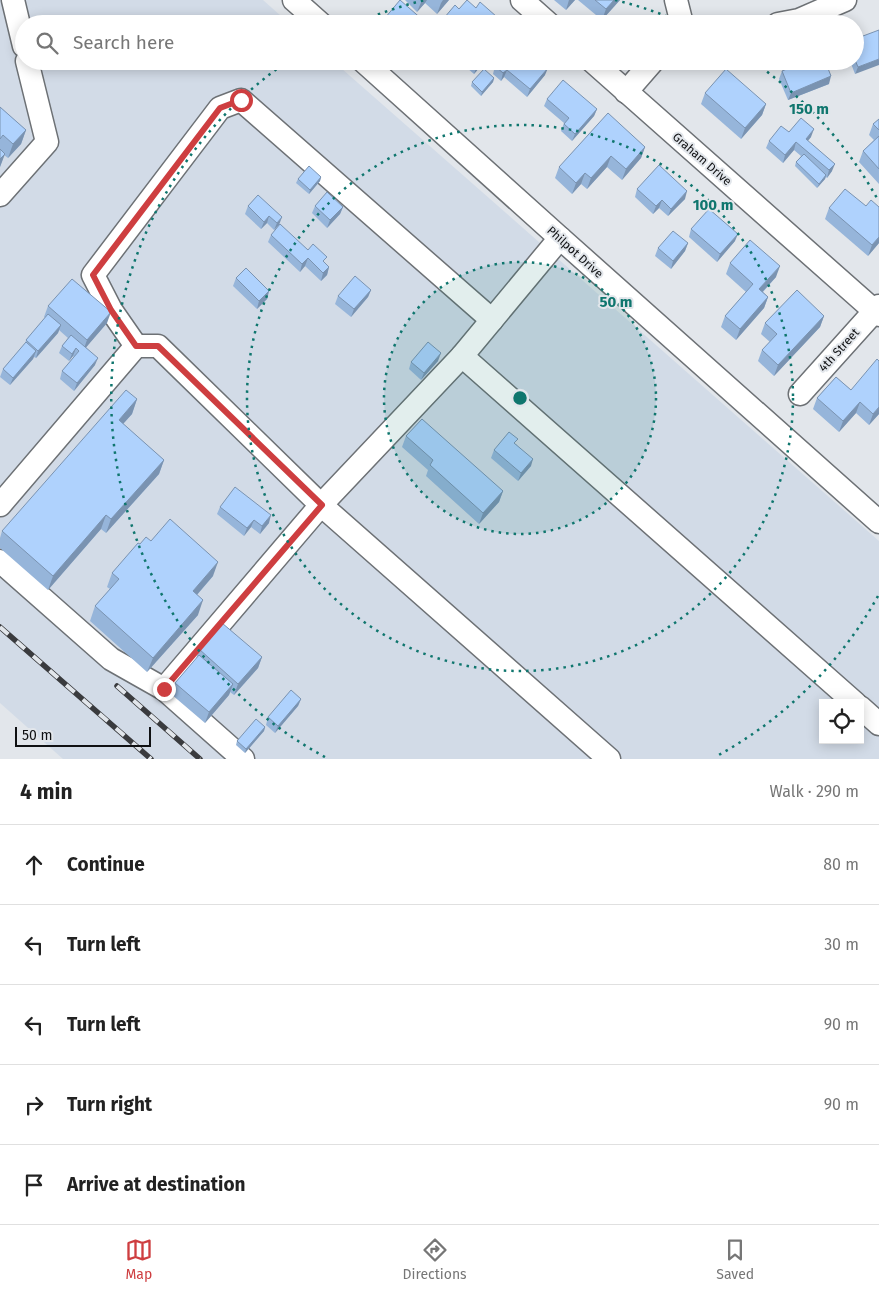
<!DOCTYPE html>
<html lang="en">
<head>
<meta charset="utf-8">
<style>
  :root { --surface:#fff; --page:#f6f6f6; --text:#222; --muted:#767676; --line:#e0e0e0; --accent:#ce3e40 }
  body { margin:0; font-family:"Fira Sans",sans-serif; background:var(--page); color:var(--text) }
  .controls { position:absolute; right:15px; bottom:15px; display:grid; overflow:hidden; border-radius:0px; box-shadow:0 2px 12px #0003 }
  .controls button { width:45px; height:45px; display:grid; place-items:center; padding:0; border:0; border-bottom:1px solid var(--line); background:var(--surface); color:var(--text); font:25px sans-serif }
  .scale { position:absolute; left:15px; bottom:12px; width:136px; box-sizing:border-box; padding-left:5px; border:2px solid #101113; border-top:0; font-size:14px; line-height:18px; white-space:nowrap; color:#101113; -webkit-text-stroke:4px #e2e6eb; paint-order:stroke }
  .stop { position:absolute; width:15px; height:15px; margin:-11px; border:4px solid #ce3e40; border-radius:50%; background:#fff }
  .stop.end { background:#ce3e40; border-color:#fff; box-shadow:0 1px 5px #0008 }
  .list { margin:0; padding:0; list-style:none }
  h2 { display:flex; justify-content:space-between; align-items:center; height:65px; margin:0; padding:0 20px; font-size:21px }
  h2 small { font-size:16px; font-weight:400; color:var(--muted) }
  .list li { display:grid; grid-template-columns:32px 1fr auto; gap:15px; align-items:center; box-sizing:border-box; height:80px; padding:0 20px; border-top:1px solid var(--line) }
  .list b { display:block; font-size:19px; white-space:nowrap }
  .list em { font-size:16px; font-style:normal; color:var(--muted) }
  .icon { flex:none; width:28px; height:28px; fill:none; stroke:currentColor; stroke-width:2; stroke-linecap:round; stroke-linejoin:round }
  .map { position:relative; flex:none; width:879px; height:759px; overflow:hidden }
  .search { position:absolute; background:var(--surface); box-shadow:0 2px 12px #0003; left:15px; right:15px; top:15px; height:55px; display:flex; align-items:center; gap:12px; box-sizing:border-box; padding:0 18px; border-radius:28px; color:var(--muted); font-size:19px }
  .sheet { height:465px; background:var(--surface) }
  nav { display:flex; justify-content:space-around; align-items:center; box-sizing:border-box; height:70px; border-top:1px solid var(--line); background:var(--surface); font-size:14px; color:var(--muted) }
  nav a { display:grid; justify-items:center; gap:2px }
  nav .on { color:var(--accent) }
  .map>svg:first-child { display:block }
  .built { fill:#d2dbe7; fill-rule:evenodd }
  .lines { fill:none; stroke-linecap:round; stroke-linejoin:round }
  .minor-casing { stroke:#6d7175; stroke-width:25 }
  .minor { stroke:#fff; stroke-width:22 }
  .rail-casing { stroke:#3a3b3e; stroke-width:5.5 }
  .rail { stroke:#e2e6eb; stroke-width:4; stroke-dasharray:11; stroke-linecap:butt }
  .wall { fill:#96b5da }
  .shaded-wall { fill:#7a93b1 }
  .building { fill:#afd2fd; stroke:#7a93b1 }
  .route { stroke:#ce3e40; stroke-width:6 }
  .ring { fill:none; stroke:#0f766e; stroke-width:2.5; stroke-dasharray:2.5 5 }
  .labels { text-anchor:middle; stroke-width:4; stroke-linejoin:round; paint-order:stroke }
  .street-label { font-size:12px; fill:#101113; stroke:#e2e6eb }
  .centre { fill:#0f766e; stroke:#e2e6eb; stroke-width:2.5 }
  .ring-label { font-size:15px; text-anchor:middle; font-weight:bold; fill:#0f766e; stroke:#e2e6eb; stroke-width:4; stroke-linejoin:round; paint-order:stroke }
</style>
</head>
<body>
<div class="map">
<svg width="879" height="759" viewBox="0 0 879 759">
  <rect width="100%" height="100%" fill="#e2e6eb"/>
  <path class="built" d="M0,0H263L290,24H24V61H333L879,541V759H63L0,703ZM823,703H860V740H823Z"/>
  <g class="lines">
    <g class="minor-casing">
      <g id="minor">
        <polyline points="13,0 24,46"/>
        <polyline points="294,0 321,24"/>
        <polyline points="522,0 549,24"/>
        <polyline points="676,0 682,24"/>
        <polyline points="778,24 799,20 845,0"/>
        <polyline points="363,61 560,238 879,522"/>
        <polyline points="592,61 879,315"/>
        <polyline points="626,92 653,61"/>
        <polyline points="0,195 47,142 27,61"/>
        <polyline points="136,346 111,310 93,275 220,108 241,100 492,320"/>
        <polyline points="462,356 855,703"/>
        <polyline points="800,394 879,306"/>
        <polyline points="0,505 136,346 158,346 321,505 609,759"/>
        <polyline points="0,561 111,659 164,689"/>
        <polyline points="860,707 879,724"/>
        <polyline points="243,759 164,689 321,505 462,356 560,238"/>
      </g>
    </g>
    <use href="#minor" class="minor"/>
    <g class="rail-casing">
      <g id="rail">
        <polyline points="0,627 151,759"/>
        <polyline points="117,686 200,759"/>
      </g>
    </g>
    <use href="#rail" class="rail"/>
  </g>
  <g class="wall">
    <polygon points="405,0 449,0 437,14 425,3 417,12"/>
    <polygon points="554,0 575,0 566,10"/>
    <polygon points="578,0 620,0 602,20"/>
    <polygon points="385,18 422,24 383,24"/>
    <polygon points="879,30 855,74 850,61 855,61"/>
    <polygon points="459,61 485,61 474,74"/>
    <polygon points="495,66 545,75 527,97 504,77 501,81 493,74"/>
    <polygon points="782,71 829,84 788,100 779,79"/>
    <polygon points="494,78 493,82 481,96 471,86 472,82"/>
    <polygon points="705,93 766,104 762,115 741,139 701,104"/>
    <polygon points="547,99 597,109 594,116 572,141 561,131 564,123 544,106"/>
    <polygon points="0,107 26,130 21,144 8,158 4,155 0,167"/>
    <polygon points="879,119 879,184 859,162 863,151 874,140 869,135 873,124"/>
    <polygon points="789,132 811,137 808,141 832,171 827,178 826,177 825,179 817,188 795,166 796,162 801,156 794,150 783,163 766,148 769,141"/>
    <polygon points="645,147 641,158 622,180 607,167 587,189 581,184 572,194 555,178 559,167"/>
    <polygon points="321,177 320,181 309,194 296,183 298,179"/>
    <polygon points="637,189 685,199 668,216 659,208 653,214 635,197"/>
    <polygon points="258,195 279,225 274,230 267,223 261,229 245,214 248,206"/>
    <polygon points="315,206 343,207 340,214 327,228 312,213"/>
    <polygon points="866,206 879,243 868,256 825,219 829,208"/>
    <polygon points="691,229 735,241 717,262 689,237"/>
    <polygon points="271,235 308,250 329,267 327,275 321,281 305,266 300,272 268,242"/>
    <polygon points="688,243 685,251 671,269 655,256 658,248"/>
    <polygon points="730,263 776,277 763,292 768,297 764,308 736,340 721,327 725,316 746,292 726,274"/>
    <polygon points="236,278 269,291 267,299 257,309 233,286"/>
    <polygon points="371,290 368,297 351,317 335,304 338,296"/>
    <polygon points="48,306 107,323 86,347 95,365 74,391 60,379 62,371 74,357 73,356 69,361 59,353 62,346 68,338 59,330 58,333 36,358 34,357 33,359 10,385 0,377 3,369 25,344 26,340 45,318 44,317"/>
    <polygon points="824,316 820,327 774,376 758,361 762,350 770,342 761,334 765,323"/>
    <polygon points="438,361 421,380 409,369 411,362"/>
    <polygon points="836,377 879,414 869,425 856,413 839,432 813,409 817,398"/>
    <polygon points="137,399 132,414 123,424 164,460 159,474 106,533 101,529 48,590 0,548 0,538 2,531"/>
    <polygon points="406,436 503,491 499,502 479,524 426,476 428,470 402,447"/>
    <polygon points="516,444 531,466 518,481 491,458 494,450"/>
    <polygon points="220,507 269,523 260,534 251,527 244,536 217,514"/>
    <polygon points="151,541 213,576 197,595 198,615 147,672 90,621 95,606 110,589 107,587 112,573 140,544"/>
    <polygon points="199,649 262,657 258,668 234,695 230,692 229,695 205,723 171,694 175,683 196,659"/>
    <polygon points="301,699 298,706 275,733 266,725 268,717"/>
    <polygon points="265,727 264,731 245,753 236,745 237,741"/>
  </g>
  <g class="shaded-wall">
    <polygon points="422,0 427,0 425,3 417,12"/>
    <polygon points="443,0 449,0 437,14 441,3"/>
    <polygon points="569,0 575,0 566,10"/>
    <polygon points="614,0 620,0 602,20 606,9"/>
    <polygon points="879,59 879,65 855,74 858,67"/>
    <polygon points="480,61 485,61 474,74 478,63"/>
    <polygon points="548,68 545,75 527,97 530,89"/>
    <polygon points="507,70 504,77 501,81 503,73"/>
    <polygon points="831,76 829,84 788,100 791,93"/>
    <polygon points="494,78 493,82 481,96 482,92"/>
    <polygon points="766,104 762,115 741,139 745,128"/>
    <polygon points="597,109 594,116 572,141 575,134"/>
    <polygon points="814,129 811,137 803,146 806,139"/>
    <polygon points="26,130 21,144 8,158 13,144"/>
    <polygon points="796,142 794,150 783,163 785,155"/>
    <polygon points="645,147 641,158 622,180 626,169"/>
    <polygon points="5,154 0,167 0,159"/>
    <polygon points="611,156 607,167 587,189 591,178"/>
    <polygon points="835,164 832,171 827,178 829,170"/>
    <polygon points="585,173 581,184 572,194 576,183"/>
    <polygon points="826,175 825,179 817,188 819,184"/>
    <polygon points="321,177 320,181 309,194 310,190"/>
    <polygon points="687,191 685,199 668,216 671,209"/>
    <polygon points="662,200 659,208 653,214 656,206"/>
    <polygon points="343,207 340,214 327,228 330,220"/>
    <polygon points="269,216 267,223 261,229 264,222"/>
    <polygon points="282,217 279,225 274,230 277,223"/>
    <polygon points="738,234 735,241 717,262 720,254"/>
    <polygon points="879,237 879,243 868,256 872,245"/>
    <polygon points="688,243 685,251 671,269 673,261"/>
    <polygon points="308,258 305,266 300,272 302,264"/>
    <polygon points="780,266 776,277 755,300 759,289"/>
    <polygon points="329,267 327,275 321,281 323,273"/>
    <polygon points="371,290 368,297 351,317 354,309"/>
    <polygon points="269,291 267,299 257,309 259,301"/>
    <polygon points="768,297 764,308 736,340 740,329"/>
    <polygon points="111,312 107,323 83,351 87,340"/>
    <polygon points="824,316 820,327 774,376 778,365"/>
    <polygon points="61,325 58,333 36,358 38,351"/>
    <polygon points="76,348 73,356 69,361 72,354"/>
    <polygon points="36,351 33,359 10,385 13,378"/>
    <polygon points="441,353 438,361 421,380 424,373"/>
    <polygon points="98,358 95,365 74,391 77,383"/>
    <polygon points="137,399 132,414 113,435 119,420"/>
    <polygon points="860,402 856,413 839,432 843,421"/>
    <polygon points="879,407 879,414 869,425 873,414"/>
    <polygon points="533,459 531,466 518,481 521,473"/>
    <polygon points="164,460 159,474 106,533 111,519"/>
    <polygon points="503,491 499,502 479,524 483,513"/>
    <polygon points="106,515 101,529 48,590 53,576"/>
    <polygon points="271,515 269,523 260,534 262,526"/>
    <polygon points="254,520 251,527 244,536 247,528"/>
    <polygon points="218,562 213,576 188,605 193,591"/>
    <polygon points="203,600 198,615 147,672 153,658"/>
    <polygon points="262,657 258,668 234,695 238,684"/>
    <polygon points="233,684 229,695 205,723 209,712"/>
    <polygon points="301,699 298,706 275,733 278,726"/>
    <polygon points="265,727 264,731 245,753 246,749"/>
  </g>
  <g class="building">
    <polygon points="400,0 424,21 421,24 392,24 385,18"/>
    <polygon points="467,0 476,8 480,2 505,24 439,24 455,5 459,9"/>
    <polygon points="595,0 614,0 606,9"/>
    <polygon points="879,30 879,59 858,67 855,60 855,39"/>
    <polygon points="500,61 541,61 548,68 530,89 507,70 503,73 495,66"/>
    <polygon points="806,61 825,61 831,76 791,93 782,71"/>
    <polygon points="484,69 494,78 482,92 472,82"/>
    <polygon points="726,69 766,104 745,128 705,93"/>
    <polygon points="563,80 597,109 575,134 564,124 569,118 547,99"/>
    <polygon points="0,107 26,130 13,144 3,135 0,139"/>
    <polygon points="608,113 645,147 626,169 611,156 591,178 585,173 576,183 559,167"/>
    <polygon points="801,118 814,129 806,139 835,164 829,170 796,142 785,155 769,141 781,126 789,132"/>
    <polygon points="879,119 879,130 873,124"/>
    <polygon points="879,136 879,169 863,151"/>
    <polygon points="0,149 5,154 0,159"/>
    <polygon points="804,154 826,175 819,184 796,162"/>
    <polygon points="659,165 687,191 671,209 662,200 656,206 637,189"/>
    <polygon points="309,166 321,177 310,190 298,179"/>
    <polygon points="845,189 866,206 871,200 879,207 879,237 872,245 829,208"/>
    <polygon points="327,192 343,207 330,220 315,206"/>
    <polygon points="258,195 282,217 277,223 269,216 264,222 248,206"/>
    <polygon points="709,209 738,234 720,254 691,229"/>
    <polygon points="280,224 308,250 313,244 327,257 323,261 329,267 323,273 308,258 302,264 271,235"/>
    <polygon points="673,231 688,243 673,261 658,248"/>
    <polygon points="750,240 780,266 759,289 768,297 740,329 725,316 753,284 730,263"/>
    <polygon points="246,268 269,291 259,301 236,278"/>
    <polygon points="355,276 371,290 354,309 338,296"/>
    <polygon points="72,279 111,312 87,340 48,306"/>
    <polygon points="797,290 824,316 778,365 762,350 777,334 765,323"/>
    <polygon points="48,314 61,325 38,351 26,340"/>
    <polygon points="71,335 98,358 77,383 62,371 79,351 76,348 72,354 62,346"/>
    <polygon points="26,342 36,351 13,378 3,369"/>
    <polygon points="428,342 441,353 424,373 411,362"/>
    <polygon points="877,359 879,361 879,407 873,414 860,402 843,421 817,398 836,377 851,390"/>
    <polygon points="126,390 137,399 119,420 164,460 111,519 106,515 53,576 2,531"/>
    <polygon points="422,419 503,491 483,513 430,465 433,460 406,436"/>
    <polygon points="509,432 518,439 514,443 533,459 521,473 494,450"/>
    <polygon points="235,487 271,515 262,526 254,520 247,528 220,507"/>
    <polygon points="170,519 218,562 193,591 203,600 153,658 95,606 119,579 112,573 138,543 140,544 146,537 151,541"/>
    <polygon points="222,623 262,657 238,684 199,649"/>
    <polygon points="199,655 233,684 209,712 175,683"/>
    <polygon points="291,690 301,699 278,726 268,717"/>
    <polygon points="256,719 265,727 246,749 237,741"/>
  </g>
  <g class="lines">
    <polyline class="route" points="164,689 322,505 158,346 136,346 111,310 93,275 220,108 241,100"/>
  </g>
  <circle cx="520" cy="398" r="136" fill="#0f766e" fill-opacity=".12"/>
  <g class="ring">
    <circle cx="520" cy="398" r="136"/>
    <circle cx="520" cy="398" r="273"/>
    <path d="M878 596A409 409 0 0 1 715 757M325 757A409 409 0 0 1 285 63M357 23A409 409 0 0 1 425 0M615 0A409 409 0 0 1 683 23M755 63A409 409 0 0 1 878 200"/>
  </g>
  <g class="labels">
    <g class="street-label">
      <text transform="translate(702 159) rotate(41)" y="4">Graham Drive</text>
      <text transform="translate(575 252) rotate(42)" y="4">Philpot Drive</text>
      <text transform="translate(839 350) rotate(-48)" y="4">4th Street</text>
    </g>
  </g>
  <circle cx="520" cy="398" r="8" class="centre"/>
  <g class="ring-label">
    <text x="809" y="114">150 m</text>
    <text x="713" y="210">100 m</text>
    <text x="616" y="307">50 m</text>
  </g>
</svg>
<div class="controls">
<button><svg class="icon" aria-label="locate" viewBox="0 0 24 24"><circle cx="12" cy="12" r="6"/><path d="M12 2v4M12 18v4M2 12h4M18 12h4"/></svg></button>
</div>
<div class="scale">50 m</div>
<div class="stop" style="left:241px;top:100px"></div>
<div class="stop end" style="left:164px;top:689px"></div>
<div class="search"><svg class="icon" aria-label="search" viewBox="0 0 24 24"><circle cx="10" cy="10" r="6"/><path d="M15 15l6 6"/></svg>Search here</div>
</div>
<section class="sheet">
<h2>4 min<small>Walk · 290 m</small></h2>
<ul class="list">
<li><svg class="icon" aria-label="ahead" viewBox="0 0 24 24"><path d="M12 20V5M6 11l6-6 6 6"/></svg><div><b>Continue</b></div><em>80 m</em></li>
<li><svg class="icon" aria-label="left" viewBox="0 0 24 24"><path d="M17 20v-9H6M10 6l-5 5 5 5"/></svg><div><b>Turn left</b></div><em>30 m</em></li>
<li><svg class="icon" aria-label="left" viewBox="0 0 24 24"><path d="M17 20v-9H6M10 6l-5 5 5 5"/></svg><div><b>Turn left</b></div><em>90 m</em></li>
<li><svg class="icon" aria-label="right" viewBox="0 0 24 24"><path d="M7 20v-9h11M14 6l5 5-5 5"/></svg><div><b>Turn right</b></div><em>90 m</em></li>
<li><svg class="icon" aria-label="arrive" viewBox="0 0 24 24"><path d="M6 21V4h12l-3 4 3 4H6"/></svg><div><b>Arrive at destination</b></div></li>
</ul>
</section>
<nav>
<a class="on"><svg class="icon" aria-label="map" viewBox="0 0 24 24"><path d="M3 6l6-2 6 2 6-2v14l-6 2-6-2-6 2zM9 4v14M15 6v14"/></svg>Map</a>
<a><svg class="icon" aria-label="directions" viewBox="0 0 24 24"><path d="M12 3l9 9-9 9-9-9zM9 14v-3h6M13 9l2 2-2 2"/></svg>Directions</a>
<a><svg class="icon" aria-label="saved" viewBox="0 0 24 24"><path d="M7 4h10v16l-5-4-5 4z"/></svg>Saved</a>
</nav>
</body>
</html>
